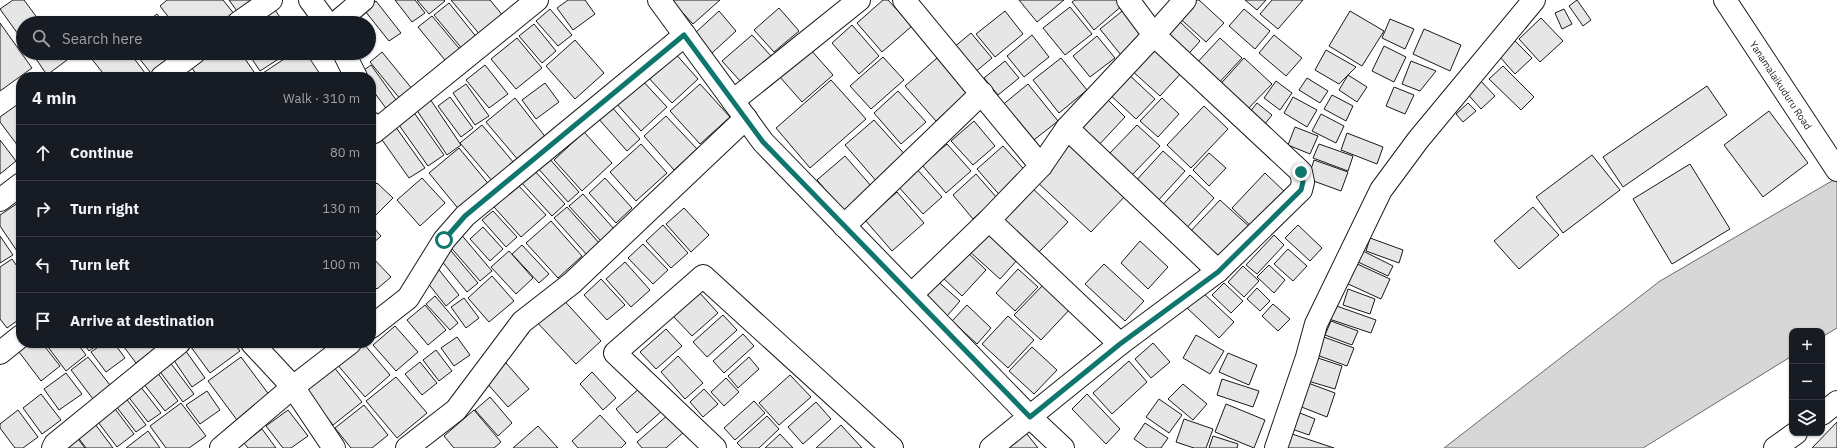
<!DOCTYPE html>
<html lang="en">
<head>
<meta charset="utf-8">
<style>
  :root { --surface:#171b24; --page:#20242c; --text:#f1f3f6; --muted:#9ea1a6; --line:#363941 }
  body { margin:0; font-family:"IBM Plex Sans",sans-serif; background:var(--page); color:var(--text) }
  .controls { position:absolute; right:12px; bottom:12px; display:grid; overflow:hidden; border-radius:8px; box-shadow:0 1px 3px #0004 }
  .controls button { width:36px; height:36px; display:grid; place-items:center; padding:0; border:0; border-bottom:1px solid var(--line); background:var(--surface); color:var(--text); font:20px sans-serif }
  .stop { position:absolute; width:12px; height:12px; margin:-9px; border:3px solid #0f766e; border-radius:50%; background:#fff }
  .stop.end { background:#0f766e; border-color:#fff; box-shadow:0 1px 4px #0008 }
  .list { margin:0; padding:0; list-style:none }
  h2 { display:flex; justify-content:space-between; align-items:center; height:52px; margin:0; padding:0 16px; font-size:17px }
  h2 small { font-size:13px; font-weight:400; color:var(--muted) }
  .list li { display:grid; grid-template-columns:26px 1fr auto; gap:12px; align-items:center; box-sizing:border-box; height:56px; padding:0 16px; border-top:1px solid var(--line) }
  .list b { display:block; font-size:15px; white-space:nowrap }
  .list em { font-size:13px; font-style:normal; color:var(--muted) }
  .icon { flex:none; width:22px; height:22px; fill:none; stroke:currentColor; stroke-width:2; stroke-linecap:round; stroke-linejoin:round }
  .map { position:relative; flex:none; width:1837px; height:448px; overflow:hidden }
  .search { position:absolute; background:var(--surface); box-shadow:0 1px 3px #0004; left:16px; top:16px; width:360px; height:44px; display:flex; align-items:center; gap:10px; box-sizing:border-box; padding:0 14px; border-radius:22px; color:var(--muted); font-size:15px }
  .panel { position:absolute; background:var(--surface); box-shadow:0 1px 3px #0004; left:16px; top:72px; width:360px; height:276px; border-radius:16px }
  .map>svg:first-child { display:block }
  .water { fill:#d7d7d7; stroke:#6a6a6a }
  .building { fill:#e6e6e6; stroke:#1a1a1a }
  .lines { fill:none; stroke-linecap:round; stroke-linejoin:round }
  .minor-casing { stroke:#1a1a1a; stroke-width:24 }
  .tertiary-casing { stroke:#1a1a1a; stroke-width:24 }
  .minor { stroke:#fff; stroke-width:22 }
  .tertiary { stroke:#fff; stroke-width:22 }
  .route { stroke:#0f766e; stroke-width:5 }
  .labels { text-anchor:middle; stroke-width:3; stroke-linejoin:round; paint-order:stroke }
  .street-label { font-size:10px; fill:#1a1a1a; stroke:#fff }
</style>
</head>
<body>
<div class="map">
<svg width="1837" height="448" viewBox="0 0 1837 448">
  <rect width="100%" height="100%" fill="#fff"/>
  <polygon class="water" points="1837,178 1837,328 1822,337 1822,331 1792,331 1792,356 1643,448 1444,448 1660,281"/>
  <g class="building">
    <polygon points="13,0 24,0 41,23 23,23 23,41 0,9"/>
    <polygon points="167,0 223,0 235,15 225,23 173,23 160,6"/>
    <polygon points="229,0 266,0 242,18"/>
    <polygon points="395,0 415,0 425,13 412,22"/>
    <polygon points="417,0 444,0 445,1 429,14"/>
    <polygon points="451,0 490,0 504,17 481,36"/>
    <polygon points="568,0 585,0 595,14 573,30 557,8"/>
    <polygon points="671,0 720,0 693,24"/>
    <polygon points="883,0 888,0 912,26 882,52 857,23"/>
    <polygon points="1019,0 1064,0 1037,22"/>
    <polygon points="1075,0 1121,0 1124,4 1094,30 1072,2"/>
    <polygon points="1188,0 1199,0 1224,23 1206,42 1175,14"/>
    <polygon points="1245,0 1266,0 1257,10"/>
    <polygon points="1272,0 1303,0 1278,29 1260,14"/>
    <polygon points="1577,0 1591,20 1583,26 1569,6"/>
    <polygon points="376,1 401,33 389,41 365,11"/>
    <polygon points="449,3 478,39 464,51 434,15"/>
    <polygon points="273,7 284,23 249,23"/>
    <polygon points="1070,7 1092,34 1065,55 1043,28"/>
    <polygon points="779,8 799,31 774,52 754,30"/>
    <polygon points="1126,8 1147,34 1121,55 1100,29"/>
    <polygon points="550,9 572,35 558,46 536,21"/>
    <polygon points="1244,9 1270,31 1255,49 1229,26"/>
    <polygon points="1564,9 1572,24 1562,29 1555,13"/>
    <polygon points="719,11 736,31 712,53 695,33"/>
    <polygon points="1005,11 1023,34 995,57 976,34"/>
    <polygon points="1350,11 1384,31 1362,66 1329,46"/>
    <polygon points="157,14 164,23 145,23"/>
    <polygon points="432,16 463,53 449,65 418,27"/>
    <polygon points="1541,18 1563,41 1540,62 1519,39"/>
    <polygon points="1390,19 1414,29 1405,49 1382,38"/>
    <polygon points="1179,21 1200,41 1184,59 1163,39"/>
    <polygon points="0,23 32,68 0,91"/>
    <polygon points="534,24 556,51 542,63 519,36"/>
    <polygon points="852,25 879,56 859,74 832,43"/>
    <polygon points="1424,29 1461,45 1450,71 1413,54"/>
    <polygon points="971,33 992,58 974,73 953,48"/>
    <polygon points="752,35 771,56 741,82 722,61"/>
    <polygon points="1032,35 1049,57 1024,77 1007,56"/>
    <polygon points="1274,35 1302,58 1286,76 1259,53"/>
    <polygon points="1097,36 1115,58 1090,77 1073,56"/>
    <polygon points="517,38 542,68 516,89 491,59"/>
    <polygon points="1220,38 1242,58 1216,86 1194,66"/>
    <polygon points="575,40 604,73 575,99 546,66"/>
    <polygon points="1515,41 1532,58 1515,74 1499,56"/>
    <polygon points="1156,42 1185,69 1160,96 1130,69"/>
    <polygon points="1384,46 1406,57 1394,82 1372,71"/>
    <polygon points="810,49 833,75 802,102 779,76"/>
    <polygon points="1326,50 1356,67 1339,84 1315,70"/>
    <polygon points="673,51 698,79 672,103 646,75"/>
    <polygon points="382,52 413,90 401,100 370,62"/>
    <polygon points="32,53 62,53 67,60 47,75"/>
    <polygon points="97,53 130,53 148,77 106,77 91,58"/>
    <polygon points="135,53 185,53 154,77"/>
    <polygon points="202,53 241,53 254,72 247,77 198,77 188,62"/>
    <polygon points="248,53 288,53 260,71"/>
    <polygon points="293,53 306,53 322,77 266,77 263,73"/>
    <polygon points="883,57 904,80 871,109 850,86"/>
    <polygon points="937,58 967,94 936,121 905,86"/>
    <polygon points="1061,58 1087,90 1059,113 1033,80"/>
    <polygon points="1244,58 1272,84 1243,114 1216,89"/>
    <polygon points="1005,61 1019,78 998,95 984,78"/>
    <polygon points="1411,61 1436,71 1420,91 1402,84"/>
    <polygon points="371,65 399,104 388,111 371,88 371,77 363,77 360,73"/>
    <polygon points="485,65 508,94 489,108 466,80"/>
    <polygon points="1503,66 1534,97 1521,110 1489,79"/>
    <polygon points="1126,72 1155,99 1136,119 1107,92"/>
    <polygon points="1348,75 1367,87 1357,102 1339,90"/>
    <polygon points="1307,78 1328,91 1320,103 1299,90"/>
    <polygon points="1478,78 1495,96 1481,109 1464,90"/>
    <polygon points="641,79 667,107 641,131 615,102"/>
    <polygon points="831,80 866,119 810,168 776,128"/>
    <polygon points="1276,81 1292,93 1280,110 1264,98"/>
    <polygon points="545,83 559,102 536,119 522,100"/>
    <polygon points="466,84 489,116 475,125 453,93"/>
    <polygon points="700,84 730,117 700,144 670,111"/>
    <polygon points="1028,84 1058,121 1030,143 1000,107"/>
    <polygon points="1707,86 1727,115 1623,187 1603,157"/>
    <polygon points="1394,87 1414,95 1405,114 1386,106"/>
    <polygon points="898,91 926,122 901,144 874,113"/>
    <polygon points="1332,95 1353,106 1346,121 1324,109"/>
    <polygon points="450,97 473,128 461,137 438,106"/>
    <polygon points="1105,97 1125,117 1097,147 1077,127"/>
    <polygon points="1293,97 1317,110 1307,127 1284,113"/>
    <polygon points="515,98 547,139 519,161 486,122"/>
    <polygon points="1162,98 1179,114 1158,137 1140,121"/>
    <polygon points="430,99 461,145 447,155 416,109"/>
    <polygon points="21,102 21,150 0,122 0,117"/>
    <polygon points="1257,103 1272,115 1260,130 1245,118"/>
    <polygon points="1468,103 1476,111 1463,122 1456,114"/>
    <polygon points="610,105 640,139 627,151 597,117"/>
    <polygon points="1204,106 1228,129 1191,168 1167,145"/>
    <polygon points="410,107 444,155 428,166 394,118"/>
    <polygon points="1769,111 1808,163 1763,197 1724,145"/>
    <polygon points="1321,114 1344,126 1336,143 1312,131"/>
    <polygon points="666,116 697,149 674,170 644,136"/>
    <polygon points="874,120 908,158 878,183 845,145"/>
    <polygon points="974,121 995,146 973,165 951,141"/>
    <polygon points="482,125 514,163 493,182 460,143"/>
    <polygon points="1137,125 1160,146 1131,176 1108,155"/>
    <polygon points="395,126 425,168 409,178 380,137"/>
    <polygon points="1295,127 1318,136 1310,154 1288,145"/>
    <polygon points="584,132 612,163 582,191 554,160"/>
    <polygon points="1347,133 1383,147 1377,164 1341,150"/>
    <polygon points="0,140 16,161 0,174"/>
    <polygon points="1072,142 1127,194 1091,232 1036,181"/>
    <polygon points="641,144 667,173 636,201 610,172"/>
    <polygon points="947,144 971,171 946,193 922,165"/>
    <polygon points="1319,144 1353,156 1348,171 1313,158"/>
    <polygon points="1003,146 1030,176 1003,199 977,169"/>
    <polygon points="459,148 491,187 461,212 429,173"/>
    <polygon points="1163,151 1185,171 1156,203 1134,183"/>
    <polygon points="1209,153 1226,168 1209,186 1193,170"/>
    <polygon points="1592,155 1620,190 1563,233 1536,197"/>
    <polygon points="547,156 579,192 568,202 536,166"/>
    <polygon points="845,156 872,187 845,212 817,180"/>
    <polygon points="1314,160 1348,172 1341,191 1308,179"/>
    <polygon points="1690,164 1730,229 1672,264 1633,199"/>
    <polygon points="915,167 942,197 923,214 896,184"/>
    <polygon points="533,169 565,204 552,216 520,181"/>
    <polygon points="1265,173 1288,195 1255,230 1232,208"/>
    <polygon points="976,174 997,198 973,219 953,195"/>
    <polygon points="1190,175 1214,198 1182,233 1157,211"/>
    <polygon points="422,178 445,203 420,226 397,200"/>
    <polygon points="605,178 632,208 616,223 589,193"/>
    <polygon points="377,183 393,198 372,219 371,188"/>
    <polygon points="518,185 546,215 521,237 494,207"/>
    <polygon points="1030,186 1068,222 1039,252 1001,217"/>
    <polygon points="897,192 924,223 892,251 865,220"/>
    <polygon points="583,194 614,229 601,241 569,206"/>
    <polygon points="1220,200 1252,229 1218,266 1186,236"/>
    <polygon points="21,201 21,248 17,251 0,226 0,215"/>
    <polygon points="567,207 600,244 587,255 554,218"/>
    <polygon points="1533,207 1559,235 1519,269 1494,241"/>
    <polygon points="684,208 709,235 691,252 666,224"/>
    <polygon points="493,211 517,237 506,247 482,220"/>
    <polygon points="551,221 582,256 558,278 526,243"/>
    <polygon points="371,225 381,236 371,245"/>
    <polygon points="663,225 688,253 671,268 646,241"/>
    <polygon points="1298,225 1322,248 1310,261 1285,238"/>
    <polygon points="483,227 503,249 490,261 470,239"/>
    <polygon points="989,230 1019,258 1000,279 969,251"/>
    <polygon points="459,232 492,271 480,281 447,243"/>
    <polygon points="1274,235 1284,245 1257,274 1246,265"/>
    <polygon points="0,236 13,255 0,263"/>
    <polygon points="1370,238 1403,250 1399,263 1366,251"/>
    <polygon points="1140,241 1168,267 1148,289 1121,263"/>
    <polygon points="643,244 668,270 653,284 628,258"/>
    <polygon points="522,245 549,274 539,283 512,254"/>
    <polygon points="447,246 478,283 467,292 436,254"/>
    <polygon points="1288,249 1307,266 1293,281 1274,264"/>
    <polygon points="509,251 533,278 516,294 491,267"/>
    <polygon points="966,251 986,270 962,296 942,277"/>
    <polygon points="1363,251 1393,266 1388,276 1358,262"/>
    <polygon points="371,256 391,277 377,289 371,283"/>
    <polygon points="12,259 21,272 21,318 7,328 0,319 0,267"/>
    <polygon points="625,262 650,290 631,307 606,279"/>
    <polygon points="1355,263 1390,279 1381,299 1346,283"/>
    <polygon points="1104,264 1144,301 1125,321 1085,284"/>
    <polygon points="1269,265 1285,280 1274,293 1257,277"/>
    <polygon points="436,266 459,295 446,306 423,277"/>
    <polygon points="1243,266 1259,281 1244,297 1228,282"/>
    <polygon points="1018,269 1038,287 1015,311 996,293"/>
    <polygon points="492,276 514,301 489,322 468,298"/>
    <polygon points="934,278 960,301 947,316 921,292"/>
    <polygon points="601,279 625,305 607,320 584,295"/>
    <polygon points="1045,283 1072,307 1041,340 1014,315"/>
    <polygon points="1224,283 1243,301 1231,313 1212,295"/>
    <polygon points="1257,288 1270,301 1260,311 1247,299"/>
    <polygon points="1348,289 1375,299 1370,314 1343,305"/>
    <polygon points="698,291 718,313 692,336 672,315"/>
    <polygon points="1201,291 1234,322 1219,338 1186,307"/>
    <polygon points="435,296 458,323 450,330 426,304"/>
    <polygon points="560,296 601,341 576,364 534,319"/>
    <polygon points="464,298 479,318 466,328 451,307"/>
    <polygon points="1273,304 1290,319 1278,331 1262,316"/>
    <polygon points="1331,304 1376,320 1371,333 1326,318"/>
    <polygon points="425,305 446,330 428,345 407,320"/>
    <polygon points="967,305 991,328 977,344 952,321"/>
    <polygon points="723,315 737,330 707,357 693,342"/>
    <polygon points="1008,316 1034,340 1008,368 982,344"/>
    <polygon points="1331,321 1358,331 1352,345 1325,335"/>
    <polygon points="395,326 418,352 396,371 373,345"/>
    <polygon points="666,329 682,346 656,369 640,352"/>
    <polygon points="743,334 754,346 724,373 713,361"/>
    <polygon points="1196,335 1224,351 1210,374 1183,358"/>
    <polygon points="1321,336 1354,348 1347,366 1314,354"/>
    <polygon points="457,337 470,355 454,366 441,348"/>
    <polygon points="23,343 42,343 60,366 41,381 16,348"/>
    <polygon points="45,343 77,343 86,355 66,371"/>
    <polygon points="83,343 100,343 89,351"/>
    <polygon points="104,343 114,343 125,358 106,372 91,352"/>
    <polygon points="121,343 162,343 136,363"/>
    <polygon points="188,343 234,343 240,351 210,373"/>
    <polygon points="360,343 363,343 390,375 365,397 336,363"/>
    <polygon points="1153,343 1170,362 1151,378 1135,359"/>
    <polygon points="183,347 205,378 192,387 171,356"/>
    <polygon points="1032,347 1057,370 1034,394 1009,371"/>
    <polygon points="436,350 452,371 439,381 423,360"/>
    <polygon points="1228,353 1257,365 1249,385 1219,372"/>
    <polygon points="678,356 703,383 685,399 661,372"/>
    <polygon points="88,357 110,385 93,399 71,370"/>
    <polygon points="241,357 270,396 237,420 208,381"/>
    <polygon points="749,357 759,369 738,388 728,376"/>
    <polygon points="1315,357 1342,366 1335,389 1308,381"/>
    <polygon points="169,361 194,394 183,402 158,369"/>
    <polygon points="1129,361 1147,382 1112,414 1093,393"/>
    <polygon points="420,362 437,383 422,395 405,374"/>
    <polygon points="506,363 529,389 508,407 485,381"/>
    <polygon points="333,366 362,402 333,425 304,389"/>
    <polygon points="157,372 178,401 165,411 143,383"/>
    <polygon points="592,372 616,398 603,410 580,384"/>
    <polygon points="66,373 82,394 59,410 44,389"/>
    <polygon points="790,375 811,397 779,425 759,403"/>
    <polygon points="396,377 427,413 397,438 366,401"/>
    <polygon points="726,378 739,392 724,406 711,392"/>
    <polygon points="1222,379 1259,391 1253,407 1217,395"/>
    <polygon points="1308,383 1335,393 1327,417 1299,406"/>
    <polygon points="1183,384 1207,404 1193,420 1168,399"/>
    <polygon points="140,386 161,413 148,422 127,395"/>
    <polygon points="641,387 663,410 637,433 616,409"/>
    <polygon points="704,389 718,404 703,417 690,402"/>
    <polygon points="207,391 220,410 200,424 186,405"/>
    <polygon points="41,394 61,420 42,434 23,408"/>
    <polygon points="1087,394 1120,429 1106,444 1072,409"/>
    <polygon points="125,397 146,425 136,432 115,405"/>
    <polygon points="490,397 512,423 498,436 475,410"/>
    <polygon points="1159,399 1182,415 1169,433 1146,417"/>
    <polygon points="754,401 765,413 735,440 724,428"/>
    <polygon points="816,402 831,419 803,444 788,427"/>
    <polygon points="181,403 206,436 189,448 166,448 150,426"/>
    <polygon points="1226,404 1265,420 1254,448 1215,432"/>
    <polygon points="112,405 134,434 117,447 95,418"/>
    <polygon points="364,405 388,435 372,448 351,448 335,428"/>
    <polygon points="18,410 38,437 23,448 15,448 0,428 0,424"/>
    <polygon points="288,410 308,436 291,448 283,448 266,426"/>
    <polygon points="474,410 501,442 494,448 454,448 444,436"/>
    <polygon points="1295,411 1315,419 1309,435 1289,428"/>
    <polygon points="669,414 685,431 666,448 642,448 637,442"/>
    <polygon points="600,415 626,443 621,448 578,448 572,441"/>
    <polygon points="767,416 779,429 759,448 742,448 737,443"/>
    <polygon points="1184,419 1213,429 1206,448 1194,448 1176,442"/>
    <polygon points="1837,422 1837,448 1812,448"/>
    <polygon points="1145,423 1168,438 1161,448 1147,448 1134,439"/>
    <polygon points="95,424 113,448 86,448 77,436"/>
    <polygon points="841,425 862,448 816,448"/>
    <polygon points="538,426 558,448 513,448"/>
    <polygon points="262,429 276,448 248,448 244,443"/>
    <polygon points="1023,429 1038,448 999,448"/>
    <polygon points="148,431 160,448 126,448"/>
    <polygon points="1289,433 1334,448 1284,448"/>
    <polygon points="780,434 793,448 765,448"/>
    <polygon points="75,435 85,448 66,448"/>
    <polygon points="1213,436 1238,444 1237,448 1209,448"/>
  </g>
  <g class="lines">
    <g class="minor-casing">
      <g id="minor">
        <polyline points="310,0 327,23"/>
        <polyline points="659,0 763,142 1030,417 1063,448"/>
        <polyline points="904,0 1041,166"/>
        <polyline points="238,23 271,0"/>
        <polyline points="336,23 363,0"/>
        <polyline points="344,53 356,77"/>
        <polyline points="162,77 194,53"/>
        <polyline points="733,101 859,0"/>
        <polyline points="371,123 374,132 537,0"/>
        <polyline points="1067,128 1218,271"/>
        <polyline points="0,200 21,184"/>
        <polyline points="989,220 1120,344"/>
        <polyline points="844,226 982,93"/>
        <polyline points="912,294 989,220 1041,166 1067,128 1154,35 1128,0"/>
        <polyline points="371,327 408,298 444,240 465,216 685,35"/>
        <polyline points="252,343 293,387 334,448"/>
        <polyline points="0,353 21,336"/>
        <polyline points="53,448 55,444 179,343"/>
        <polyline points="221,448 293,387 350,343"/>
        <polyline points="407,448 456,410 522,322 572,283 746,118"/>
        <polyline points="715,448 615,353 703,276 892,448"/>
        <polyline points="991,448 1120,344 1218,271 1301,190 1303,182 1301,172 1154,35 1185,0"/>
        <polyline points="1276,448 1307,357 1316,324 1381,190 1418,140 1534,0"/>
      </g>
    </g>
    <g class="tertiary-casing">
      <g id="tertiary">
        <path id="s1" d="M1725,0L1837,170"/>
        <polyline points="1822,414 1837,402"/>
        <polyline points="1775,448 1796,433"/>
      </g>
    </g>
    <use href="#minor" class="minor"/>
    <use href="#tertiary" class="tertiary"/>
  </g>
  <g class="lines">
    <polyline class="route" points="444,240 465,216 684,35 763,142 1030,417 1120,344 1218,272 1301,190 1303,182 1301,172"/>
  </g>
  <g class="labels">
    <g class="street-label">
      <text dy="4" stroke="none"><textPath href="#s1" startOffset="102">Yanamalaikuduru Road</textPath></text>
    </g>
  </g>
</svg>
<div class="controls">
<button>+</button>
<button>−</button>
<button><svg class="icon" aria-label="layers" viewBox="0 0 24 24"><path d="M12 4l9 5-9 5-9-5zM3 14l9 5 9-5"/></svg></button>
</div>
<div class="stop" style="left:444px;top:240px"></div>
<div class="stop end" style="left:1301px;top:172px"></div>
<div class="search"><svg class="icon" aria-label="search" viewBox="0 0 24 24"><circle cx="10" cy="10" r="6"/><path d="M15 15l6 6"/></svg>Search here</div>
<section class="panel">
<h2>4 min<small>Walk · 310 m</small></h2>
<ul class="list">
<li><svg class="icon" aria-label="ahead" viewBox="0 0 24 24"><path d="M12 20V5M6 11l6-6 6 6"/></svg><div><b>Continue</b></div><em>80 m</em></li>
<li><svg class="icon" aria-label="right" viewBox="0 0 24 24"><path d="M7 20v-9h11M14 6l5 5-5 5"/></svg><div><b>Turn right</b></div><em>130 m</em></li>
<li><svg class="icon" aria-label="left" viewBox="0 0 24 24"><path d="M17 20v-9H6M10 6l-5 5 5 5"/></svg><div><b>Turn left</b></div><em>100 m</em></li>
<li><svg class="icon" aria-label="arrive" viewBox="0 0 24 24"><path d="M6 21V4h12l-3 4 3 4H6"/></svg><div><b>Arrive at destination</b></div></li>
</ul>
</section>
</div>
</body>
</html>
